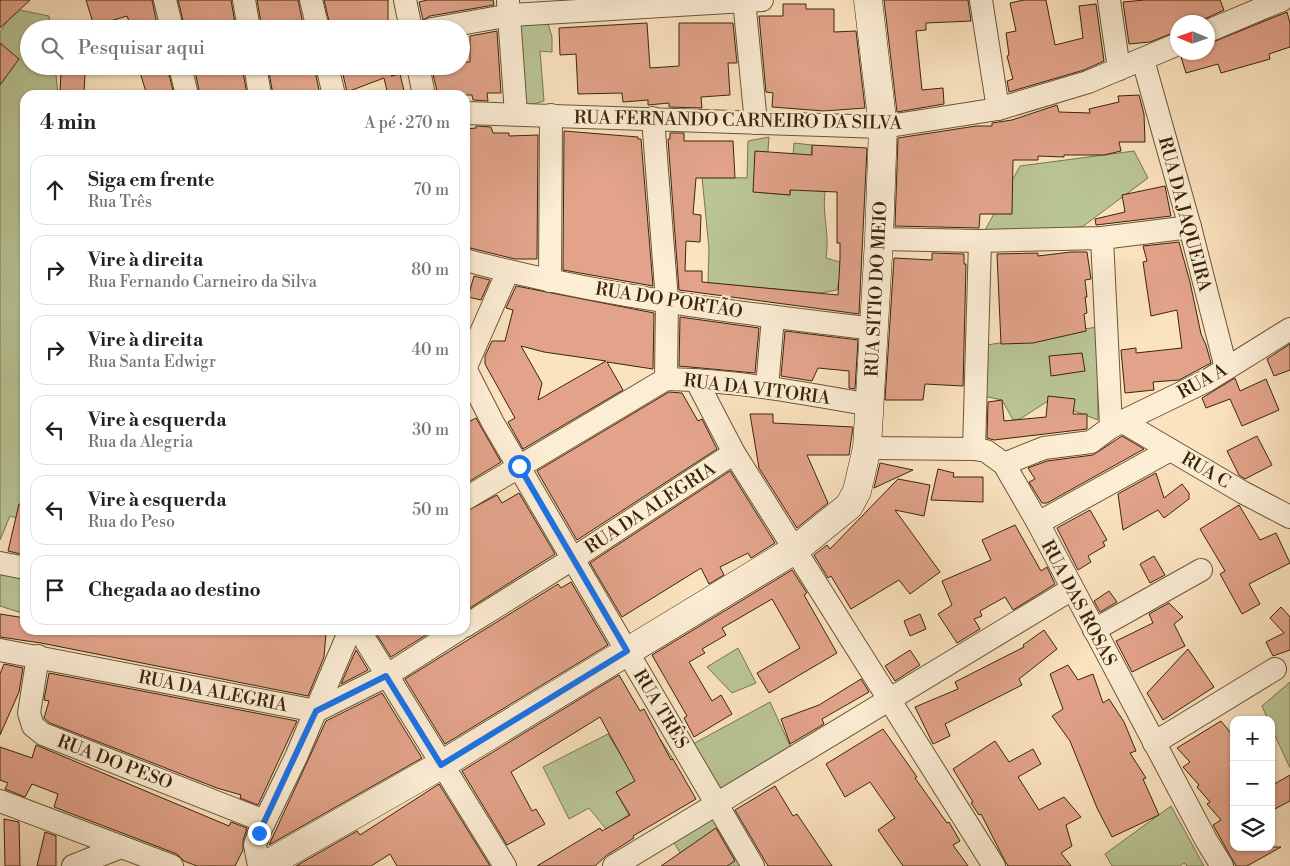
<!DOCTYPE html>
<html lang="pt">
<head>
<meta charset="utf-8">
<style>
  :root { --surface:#fff; --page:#f2f2f2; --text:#202124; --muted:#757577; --line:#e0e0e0 }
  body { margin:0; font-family:"Libre Bodoni",serif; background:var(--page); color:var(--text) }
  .controls { position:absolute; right:15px; bottom:15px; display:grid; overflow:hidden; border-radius:10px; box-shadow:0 1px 4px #0004 }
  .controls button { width:45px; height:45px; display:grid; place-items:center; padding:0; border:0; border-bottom:1px solid var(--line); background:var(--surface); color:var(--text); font:25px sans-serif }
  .compass { position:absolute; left:1170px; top:15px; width:45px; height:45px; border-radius:50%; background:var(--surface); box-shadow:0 1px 4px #0004; rotate:272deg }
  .stop { position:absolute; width:15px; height:15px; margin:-11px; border:4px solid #1a73e8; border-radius:50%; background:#fff }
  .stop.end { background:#1a73e8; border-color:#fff; box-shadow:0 1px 5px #0008 }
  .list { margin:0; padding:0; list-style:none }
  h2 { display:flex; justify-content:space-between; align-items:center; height:65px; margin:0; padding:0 20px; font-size:21px }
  h2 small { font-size:16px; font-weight:400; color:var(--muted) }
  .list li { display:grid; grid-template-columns:32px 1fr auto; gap:15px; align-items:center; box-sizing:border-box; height:70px; margin:0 10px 10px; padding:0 10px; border:1px solid var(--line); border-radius:15px }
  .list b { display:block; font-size:19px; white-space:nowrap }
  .list p { margin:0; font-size:16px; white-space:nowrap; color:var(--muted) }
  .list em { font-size:16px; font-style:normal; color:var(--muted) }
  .icon { flex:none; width:28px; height:28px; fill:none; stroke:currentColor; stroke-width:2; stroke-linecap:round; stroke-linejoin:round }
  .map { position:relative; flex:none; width:1290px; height:866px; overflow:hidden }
  .search { position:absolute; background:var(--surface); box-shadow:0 1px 4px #0004; left:20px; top:20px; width:450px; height:55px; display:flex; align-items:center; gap:12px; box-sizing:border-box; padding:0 18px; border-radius:28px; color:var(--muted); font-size:19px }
  .panel { position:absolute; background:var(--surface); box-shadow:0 1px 4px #0004; left:20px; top:90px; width:450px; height:545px; border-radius:15px }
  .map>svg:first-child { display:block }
  .green { fill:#bac596; stroke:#7a764f }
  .building { fill:#e2a38a; stroke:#3a2608; fill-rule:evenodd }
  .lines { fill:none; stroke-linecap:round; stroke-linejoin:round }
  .street-casing { stroke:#6a5536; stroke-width:24 }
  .secondary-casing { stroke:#3a2608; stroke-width:29 }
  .street { stroke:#fcedd5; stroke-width:22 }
  .secondary { stroke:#fcedd5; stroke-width:28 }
  .route { stroke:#1a73e8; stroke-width:6 }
  .labels { text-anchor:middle; stroke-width:4.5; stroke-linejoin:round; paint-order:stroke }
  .street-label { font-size:18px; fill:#3a2608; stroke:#fcedd5 }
</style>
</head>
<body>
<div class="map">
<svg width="1290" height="866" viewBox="0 0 1290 866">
  <rect width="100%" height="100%" fill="#fbe3bf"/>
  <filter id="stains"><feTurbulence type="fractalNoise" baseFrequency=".004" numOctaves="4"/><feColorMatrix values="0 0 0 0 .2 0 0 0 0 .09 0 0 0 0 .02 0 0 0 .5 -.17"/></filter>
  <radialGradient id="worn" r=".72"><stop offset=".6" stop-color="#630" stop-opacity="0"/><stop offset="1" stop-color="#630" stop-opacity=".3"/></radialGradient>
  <g class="green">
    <polygon points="15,9 49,16 51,29 29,29 29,66 55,66 58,95 25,95 25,520 10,516 0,540 0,32"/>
    <polygon points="546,17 552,37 552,52 540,51 544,101 526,106 516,18"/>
    <path d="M769,137L765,193L790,195L794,143L812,145L810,190L825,192C822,216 830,234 826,258L843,263L837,290L821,293L708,283L709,249L702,177L747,178L748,141Z"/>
    <polygon points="1134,151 1148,178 1082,227 984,232 1020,166"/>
    <polygon points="1097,327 1098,420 1048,401 1020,419 1013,420 1002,400 983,396 987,345"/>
    <polygon points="0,570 25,572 25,614 0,606"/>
    <polygon points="738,648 756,683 732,693 707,667"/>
    <polygon points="1290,682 1290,768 1271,727 1271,720 1268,720 1262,706"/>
    <polygon points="770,702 793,752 720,793 693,744"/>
    <polygon points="608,734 623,759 660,739 673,759 616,792 629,815 606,829 589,808 569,819 543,767"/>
    <polygon points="1171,806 1204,866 1187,866 1184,863 1180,866 1112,866 1105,854"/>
    <polygon points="715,815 744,866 688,866 673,841"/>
  </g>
  <g class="building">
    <polygon points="0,0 30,0 0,28"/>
    <polygon points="86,0 152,0 158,29 132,29 127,16 94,26"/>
    <polygon points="178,0 231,0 236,29 185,29"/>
    <polygon points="257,0 298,0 303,24 288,29 262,29"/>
    <polygon points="324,0 388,0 388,29 331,29"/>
    <polygon points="427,0 493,0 494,5 430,16 423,20 419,2"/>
    <polygon points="884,0 968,0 971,21 926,23 926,30 916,31 922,90 943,88 944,104 897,112"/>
    <polygon points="1024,0 1046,0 1055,45 1083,38 1079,6 1096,4 1104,61 1084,70 1009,92 1007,81 1013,79 1007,56 1009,55 1006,33 1016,31 1010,3"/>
    <polygon points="1145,0 1220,0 1224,10 1198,22 1178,22 1178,31 1150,42 1129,44 1123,2"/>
    <polygon points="783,4 806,4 806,9 834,9 834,32 856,31 865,108 824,111 772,107 773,93 766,92 759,16 783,16"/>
    <polygon points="1287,12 1290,23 1290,47 1269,54 1270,59 1221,73 1218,64 1186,73 1181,57 1188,52 1208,52 1208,44"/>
    <polygon points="647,23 650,68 679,66 679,23 733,23 737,63 728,63 730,95 701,97 702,108 669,107 669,103 648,105 648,100 623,102 622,93 578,94 576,54 560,55 559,28"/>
    <polygon points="497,31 501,93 487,93 488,101 473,100 472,95 438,95 431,66 461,66 461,62 470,62 470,36"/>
    <polygon points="0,43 19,59 0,85"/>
    <polygon points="138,66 167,66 174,95 147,95"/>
    <polygon points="194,66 242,66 247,95 200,95"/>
    <polygon points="268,66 314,66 320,95 273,95"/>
    <polygon points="341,66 405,66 406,71 391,76 400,74 405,95 388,95 384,78 347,92"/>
    <polygon points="61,73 85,74 84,93 60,92"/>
    <polygon points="1139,95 1144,114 1145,142 1119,142 1121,151 1104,155 1064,155 1064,157 1038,156 1038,160 1013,160 1012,214 980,214 979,228 895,226 898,138 976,126 992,126 992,123 1012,120 1057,105 1059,112 1090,113 1089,109 1119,102 1118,96"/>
    <polygon points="476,126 491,127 493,133 509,133 509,136 538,135 537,259 515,259 466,247 465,129 476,128"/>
    <polygon points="564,131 638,137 638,139 641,139 653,286 563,270"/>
    <polygon points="670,133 684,133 684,141 733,141 735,178 696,178 693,214 701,215 700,242 686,241 685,271 702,271 702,282 838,295 840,259 840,243 837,243 837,192 790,190 790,195 753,192 755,151 812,155 812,145 867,148 859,314 679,290 668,139 670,139"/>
    <polygon points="1165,186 1171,216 1096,225 1095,219 1125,212 1122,195"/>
    <polygon points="1179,242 1190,282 1201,334 1206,345 1211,363 1179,380 1153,382 1154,390 1125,393 1121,350 1136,348 1136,353 1182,348 1177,310 1151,316 1143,262 1147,261 1143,246"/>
    <polygon points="1071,252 1087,252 1091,279 1085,280 1087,297 1085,297 1087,313 1084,314 1086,331 1033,343 1001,344 997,254 1038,253 1038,256"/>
    <polygon points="932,253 964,254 964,264 966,264 963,386 925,384 923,400 885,400 894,258 932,260"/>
    <polygon points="474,276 490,280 481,300 468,297"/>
    <path d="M516,286L654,313L653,369L607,362L623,390L523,449L508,422L515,418L485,364V356L492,341H505L513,310L506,308ZM521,346L544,352L606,361L538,400L542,383Z"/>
    <polygon points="680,317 759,328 755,373 679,366"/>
    <polygon points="785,331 858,340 855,389 849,388 849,371 818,368 812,381 781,376"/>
    <polygon points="1290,344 1290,370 1274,376 1267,359"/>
    <polygon points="1082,353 1085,371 1051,376 1049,356"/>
    <polygon points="1235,378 1240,391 1266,379 1279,410 1242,426 1230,399 1206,408 1202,398"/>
    <polygon points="669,392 682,393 698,421 702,419 717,449 577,540 537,471"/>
    <polygon points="1048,396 1075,399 1073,414 1087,414 1087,429 994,440 987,438 988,402 1002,400 1004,421 1046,417"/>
    <polygon points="750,414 773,414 773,423 853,427 849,455 807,455 828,503 797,528 759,468"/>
    <polygon points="476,418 501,462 465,484 465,424"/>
    <polygon points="1122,436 1144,449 1047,503 1042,503 1029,482 1035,479 1028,468 1047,461 1093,455"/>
    <polygon points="1257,436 1272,465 1245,479 1239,475 1227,451"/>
    <polygon points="880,463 913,470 874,488"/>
    <polygon points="938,469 954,473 953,477 983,477 983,502 931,500"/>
    <polygon points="730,471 775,543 751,558 748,553 720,567 724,575 709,584 701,568 622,617 590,563"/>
    <polygon points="1156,473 1164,498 1182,484 1189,493 1189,499 1164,518 1158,510 1123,530 1118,494"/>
    <polygon points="898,479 930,485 924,516 895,510 940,572 910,594 899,580 851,609 831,576 828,578 814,555 827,545 830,549"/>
    <polygon points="519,493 555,554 465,611 465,512 497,495 502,503"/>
    <polygon points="19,504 25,505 25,555 8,551"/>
    <polygon points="1239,505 1260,540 1276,533 1290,563 1249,584 1260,604 1242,614 1220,574 1225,571 1200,529"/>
    <polygon points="1090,510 1107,540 1103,542 1105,546 1088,556 1091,562 1078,570 1057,528"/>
    <polygon points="1015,525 1041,571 1047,567 1055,584 1013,610 1005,597 980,611 982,616 974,619 980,629 957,643 938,614 952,605 942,581 991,560 982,540"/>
    <polygon points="1154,556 1165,575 1150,583 1140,564"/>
    <polygon points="792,570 807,593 804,595 837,653 769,693 757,673 800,648 772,599 722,628 726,635 702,649 705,653 689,662 712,701 721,695 732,714 694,737 684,718 687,716 652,655"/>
    <polygon points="571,582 608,645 445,744 405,679 558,584 561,588"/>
    <polygon points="1109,591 1117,602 1100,612 1094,601"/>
    <polygon points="1169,603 1183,617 1174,624 1185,646 1132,672 1116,641 1153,623 1149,614"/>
    <polygon points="1281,607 1290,617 1290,650 1273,656 1266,642 1284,633 1270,618"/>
    <polygon points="0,614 25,618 25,630 286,630 326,633 324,657 308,696 41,643 0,637"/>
    <polygon points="920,614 926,629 910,636 904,621"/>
    <polygon points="374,630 434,630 391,657"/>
    <polygon points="1044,630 1057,649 1019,679 1022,685 945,724 950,736 933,744 915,707 958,689 955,682 1024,647 1023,645"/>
    <polygon points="1188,649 1214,687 1163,720 1147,693"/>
    <polygon points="356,650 368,670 341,684"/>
    <polygon points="910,650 920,665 895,681 885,666"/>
    <polygon points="4,664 23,668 19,692 0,735 0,674"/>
    <polygon points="1068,665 1078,680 1093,674 1103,703 1109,699 1124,722 1136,751 1130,753 1146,778 1143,779 1159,815 1112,837 1097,808 1070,741 1052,716 1063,709 1050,674"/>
    <polygon points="49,673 297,721 258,805 240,798 241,795 217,788 50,723 44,718 49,701 44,700"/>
    <polygon points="619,675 640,711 644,709 671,760 673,759 696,799 633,836 634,838 607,855 595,866 537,866 600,828 602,831 630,815 616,792 635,781 600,717 511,772 532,811 536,809 545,824 507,845 462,771"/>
    <polygon points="861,679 869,692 822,719 824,724 790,744 781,719 819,705"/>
    <polygon points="382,693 422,758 269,845 326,721"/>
    <polygon points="1221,721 1234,737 1234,847 1281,847 1247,866 1236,866 1213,825 1221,820 1207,804 1210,802 1197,787 1199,785 1183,767 1190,762 1177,748"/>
    <polygon points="883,729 917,777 915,778 947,823 949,822 960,841 953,845 968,866 903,866 878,830 895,818 870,782 845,797 826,764"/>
    <polygon points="995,741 1009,762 1033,749 1041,764 1018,777 1039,810 1064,797 1081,817 1066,825 1072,846 1061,853 1071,866 1008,866 1006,863 981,814 979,815 971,803 973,802 953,769"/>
    <polygon points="36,745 229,826 231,822 247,828 243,841 243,850 235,866 197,866 184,861 177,854 54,807 58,794 32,784 25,797 5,789 8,783 0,780 0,747 32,758"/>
    <polygon points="1290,775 1290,801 1271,811 1271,786"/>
    <polygon points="439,784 490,866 397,866 390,854 371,866 296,866 357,831 360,835"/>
    <polygon points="775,786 793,816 797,814 832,866 768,866 735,810"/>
    <polygon points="4,819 19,822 20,866 5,866"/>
    <polygon points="716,828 735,861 727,866 661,866"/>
    <polygon points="45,832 56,836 56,866 37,866"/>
  </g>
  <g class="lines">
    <g class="street-casing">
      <g id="street">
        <polyline points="165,0 172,29"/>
        <polyline points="244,0 249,29"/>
        <polyline points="311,0 318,29"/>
        <polyline points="405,0 411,29"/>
        <polyline points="744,0 756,123"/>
        <polyline points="981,0 998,109"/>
        <polyline points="1109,0 1119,69"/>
        <polyline points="508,1 516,114"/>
        <polyline points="432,29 511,15 762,0"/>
        <polyline points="1208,31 1282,0"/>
        <polyline points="1143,60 1190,227 1226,368"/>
        <polyline points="180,66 187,95"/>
        <polyline points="255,66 260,95"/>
        <polyline points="327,66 334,95"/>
        <polyline points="418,66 424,95"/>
        <polyline points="465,113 883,127 998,109 1088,82 1178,44"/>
        <polyline points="653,118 667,301 666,379"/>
        <polyline points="1102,238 1111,427"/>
        <polyline points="879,239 980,241 1102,238 1190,227"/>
        <path d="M465,260C599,296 738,313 875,329"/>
        <polyline points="550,281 551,115"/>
        <polyline points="465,368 493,423 753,866"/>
        <polyline points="465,369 508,271"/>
        <polyline points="696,380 734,453 994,866"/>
        <polyline points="767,387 773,317"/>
        <polyline points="1123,422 1244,493 1290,517"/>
        <polyline points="867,448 974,449 986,451 1004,464 1038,523 1206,840 1222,866"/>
        <polyline points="974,449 980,241"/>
        <polyline points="1004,464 1044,448 1091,442 1111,427 1208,380 1290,329"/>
        <path d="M465,499L666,379C735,380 803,393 871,405"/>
        <polyline points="1038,523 1170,450"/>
        <polyline points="0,563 25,568"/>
        <polyline points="465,626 574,558 734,453"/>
        <polyline points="359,630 505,866"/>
        <polyline points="1094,630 1201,570"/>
        <polyline points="0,650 316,711 386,676 458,630"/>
        <polyline points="38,656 29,713 33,726 43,734 264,821"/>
        <polyline points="1154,743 1275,669"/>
        <polyline points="0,801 172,866"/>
        <polyline points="73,866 121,847"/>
        <polyline points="259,866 255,845 259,833 296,757 350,630"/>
        <polyline points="614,866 1072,589"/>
      </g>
    </g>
    <g class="secondary-casing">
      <polyline id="secondary" points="264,866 441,765 796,549 849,506 857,491 867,448 879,239 883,127 868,0"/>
    </g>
    <use href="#street" class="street"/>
    <use href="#secondary" class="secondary"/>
  </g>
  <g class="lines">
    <polyline class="route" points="259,833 316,711 386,676 441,765 627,651 519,466"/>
  </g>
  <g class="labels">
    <g class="street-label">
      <text transform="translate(738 120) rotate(1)" y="6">RUA FERNANDO CARNEIRO DA SILVA</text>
      <text transform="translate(1185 214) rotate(75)" y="6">RUA DA JAQUEIRA</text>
      <text transform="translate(876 289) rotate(-87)" y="6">RUA SITIO DO MEIO</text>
      <text transform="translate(669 300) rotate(9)" y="6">RUA DO PORTÃO</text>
      <text transform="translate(1202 381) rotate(-29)" y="6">RUA A</text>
      <text transform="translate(757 389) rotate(7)" y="6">RUA DA VITORIA</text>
      <text transform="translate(1206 470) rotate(30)" y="6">RUA C</text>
      <text transform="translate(650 508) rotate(-33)" y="6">RUA DA ALEGRIA</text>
      <text transform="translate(1079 603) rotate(62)" y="6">RUA DAS ROSAS</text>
      <text transform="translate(213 691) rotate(11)" y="6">RUA DA ALEGRIA</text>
      <text transform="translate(661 709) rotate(59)" y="6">RUA TRÊS</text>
      <text transform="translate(115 762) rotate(21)" y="6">RUA DO PESO</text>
    </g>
  </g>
  <rect width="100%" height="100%" filter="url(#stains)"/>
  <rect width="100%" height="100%" fill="url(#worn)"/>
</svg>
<div class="controls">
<button>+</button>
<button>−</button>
<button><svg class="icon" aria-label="layers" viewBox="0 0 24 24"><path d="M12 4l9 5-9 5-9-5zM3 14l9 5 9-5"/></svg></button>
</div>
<svg class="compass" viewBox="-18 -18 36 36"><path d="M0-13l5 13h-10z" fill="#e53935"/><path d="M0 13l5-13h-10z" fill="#757577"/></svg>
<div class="stop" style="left:519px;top:466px"></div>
<div class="stop end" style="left:259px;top:833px"></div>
<div class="search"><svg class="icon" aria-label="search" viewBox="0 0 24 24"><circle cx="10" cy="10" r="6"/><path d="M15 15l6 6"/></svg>Pesquisar aqui</div>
<section class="panel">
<h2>4 min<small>A pé · 270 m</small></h2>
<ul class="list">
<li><svg class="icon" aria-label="ahead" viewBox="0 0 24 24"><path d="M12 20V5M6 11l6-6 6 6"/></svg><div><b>Siga em frente</b><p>Rua Três</p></div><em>70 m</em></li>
<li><svg class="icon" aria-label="right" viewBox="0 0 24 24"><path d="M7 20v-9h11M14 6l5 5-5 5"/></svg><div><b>Vire à direita</b><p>Rua Fernando Carneiro da Silva</p></div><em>80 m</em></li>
<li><svg class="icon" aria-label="right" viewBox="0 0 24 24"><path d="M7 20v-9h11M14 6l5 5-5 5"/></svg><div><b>Vire à direita</b><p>Rua Santa Edwigr</p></div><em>40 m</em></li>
<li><svg class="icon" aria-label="left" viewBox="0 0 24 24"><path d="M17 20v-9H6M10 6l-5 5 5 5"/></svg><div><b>Vire à esquerda</b><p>Rua da Alegria</p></div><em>30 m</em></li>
<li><svg class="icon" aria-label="left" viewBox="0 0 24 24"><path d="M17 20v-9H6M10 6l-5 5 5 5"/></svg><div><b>Vire à esquerda</b><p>Rua do Peso</p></div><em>50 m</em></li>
<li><svg class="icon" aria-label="arrive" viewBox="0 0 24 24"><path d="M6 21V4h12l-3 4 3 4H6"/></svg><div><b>Chegada ao destino</b></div></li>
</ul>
</section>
</div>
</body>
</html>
